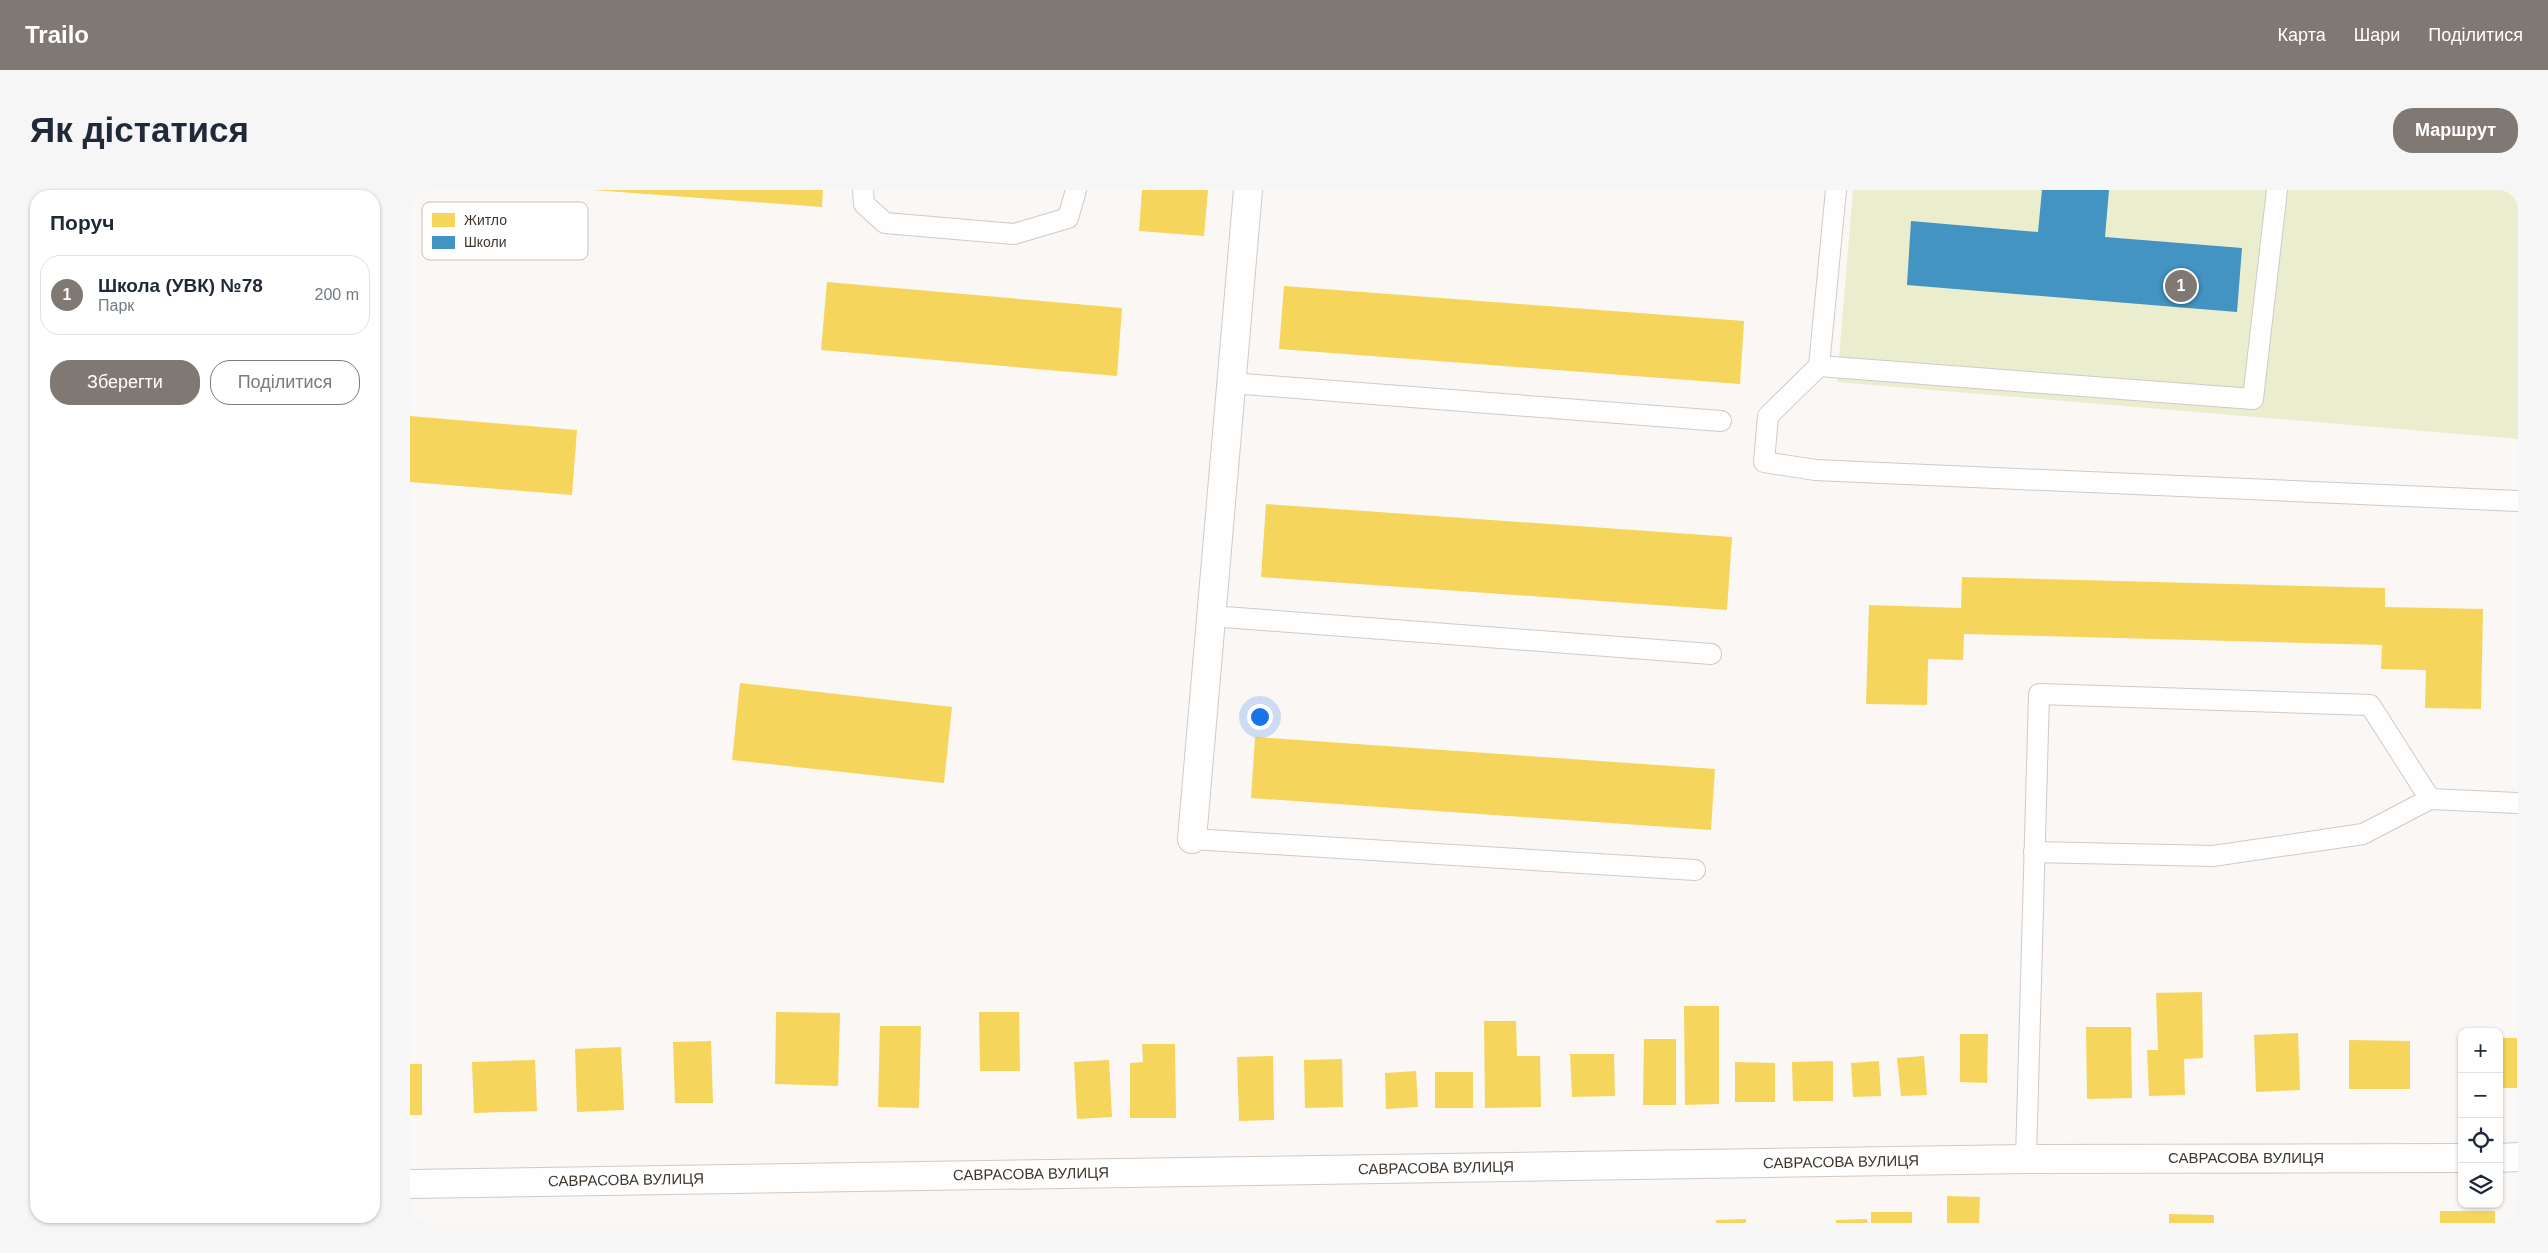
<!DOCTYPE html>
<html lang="uk">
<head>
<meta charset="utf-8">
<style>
  :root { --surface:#fff; --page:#f6f6f7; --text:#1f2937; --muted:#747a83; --line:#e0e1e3; --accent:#807973 }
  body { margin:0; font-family:Helvetica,sans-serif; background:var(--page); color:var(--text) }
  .controls { position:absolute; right:15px; bottom:15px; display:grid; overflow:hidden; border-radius:10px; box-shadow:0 1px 4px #0004 }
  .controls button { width:45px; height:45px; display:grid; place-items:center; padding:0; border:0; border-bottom:1px solid var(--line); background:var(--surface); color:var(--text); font:25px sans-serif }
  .you { position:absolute; left:849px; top:526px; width:18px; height:18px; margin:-12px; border:4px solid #fff; border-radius:50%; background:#1a73e8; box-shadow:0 0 0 8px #1a73e833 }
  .badge { display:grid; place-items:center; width:32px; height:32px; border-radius:50%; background:var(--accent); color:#fff; font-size:16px; font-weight:700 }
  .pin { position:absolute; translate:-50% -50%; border:2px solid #fff; box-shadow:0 1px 5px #0006 }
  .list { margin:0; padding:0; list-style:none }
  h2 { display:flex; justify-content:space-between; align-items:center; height:65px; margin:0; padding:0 20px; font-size:21px }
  h2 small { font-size:16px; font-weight:400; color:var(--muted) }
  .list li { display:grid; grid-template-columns:32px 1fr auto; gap:15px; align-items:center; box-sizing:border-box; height:80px; margin:0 10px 10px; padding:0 10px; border:1px solid var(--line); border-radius:20px }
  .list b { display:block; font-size:19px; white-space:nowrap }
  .list p { margin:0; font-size:16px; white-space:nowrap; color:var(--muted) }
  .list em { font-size:16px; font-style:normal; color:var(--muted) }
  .actions { display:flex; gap:10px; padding:15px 20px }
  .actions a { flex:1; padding:11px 0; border:1px solid var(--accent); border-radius:20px; text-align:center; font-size:18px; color:var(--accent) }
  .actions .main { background:var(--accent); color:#fff }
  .icon { flex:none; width:28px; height:28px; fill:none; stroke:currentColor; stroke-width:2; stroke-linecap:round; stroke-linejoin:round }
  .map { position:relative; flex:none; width:2108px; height:1033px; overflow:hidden; border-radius:20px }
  header { display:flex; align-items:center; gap:30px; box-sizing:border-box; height:70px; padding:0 25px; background:var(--accent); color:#fff }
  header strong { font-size:24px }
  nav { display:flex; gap:28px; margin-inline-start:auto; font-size:18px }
  .intro { display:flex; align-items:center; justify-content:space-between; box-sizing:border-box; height:120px; padding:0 30px }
  h1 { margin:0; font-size:35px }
  .button { padding:12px 22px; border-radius:20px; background:var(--accent); color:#fff; font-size:18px; font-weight:700 }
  main { display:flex; gap:30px; padding:0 30px }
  aside { flex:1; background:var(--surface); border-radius:20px; box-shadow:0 1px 4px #0004 }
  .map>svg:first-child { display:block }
  .green { fill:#eaeece }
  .homes { fill:#f6d55c }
  .schools { fill:#4393c3 }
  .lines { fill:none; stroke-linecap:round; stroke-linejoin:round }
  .lane-casing { stroke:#d0cac6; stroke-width:22 }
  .street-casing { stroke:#d0cac6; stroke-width:30 }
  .lane { stroke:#fefefe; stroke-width:20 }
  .street { stroke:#fefefe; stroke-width:28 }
  .labels { text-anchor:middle; stroke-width:5; stroke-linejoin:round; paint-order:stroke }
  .street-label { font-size:15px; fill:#3e352d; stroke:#fff }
  .key { fill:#fff; stroke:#c5c2c0; stroke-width:1 }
  .key-label { font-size:14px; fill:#3e352d }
</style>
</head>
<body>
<header>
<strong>Trailo</strong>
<nav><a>Карта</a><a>Шари</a><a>Поділитися</a></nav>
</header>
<div class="intro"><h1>Як дістатися</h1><a class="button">Маршрут</a></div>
<main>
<aside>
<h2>Поруч<small></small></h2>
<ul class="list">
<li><span class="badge">1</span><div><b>Школа (УВК) №78</b><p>Парк</p></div><em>200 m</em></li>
</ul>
<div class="actions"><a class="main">Зберегти</a><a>Поділитися</a></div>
</aside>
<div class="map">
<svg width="2108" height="1033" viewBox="0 0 2108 1033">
  <rect width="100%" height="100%" fill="#faf7f5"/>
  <polygon class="green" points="1443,0 2108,0 2108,249 1427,192"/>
  <g class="homes">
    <polygon points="183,0 413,0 412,17"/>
    <polygon points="732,0 798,0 794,46 729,41"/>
    <polygon points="417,92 712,118 707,186 411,160"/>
    <polygon points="874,96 1334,131 1330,194 869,159"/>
    <polygon points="0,226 167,240 162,305 0,292"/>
    <polygon points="856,314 1322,347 1317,420 851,387"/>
    <polygon points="1552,387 1975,398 1975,417 2073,419 2071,519 2015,518 2016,480 1971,479 1972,455 1554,444 1553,470 1518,469 1517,515 1456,514 1459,415 1551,418"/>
    <polygon points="330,493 542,517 534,593 322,570"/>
    <polygon points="845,547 1305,579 1301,640 841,608"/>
    <polygon points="1792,802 1793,868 1774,869 1775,905 1739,906 1737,860 1748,860 1746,803"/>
    <polygon points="1274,816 1309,816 1309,914 1275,915"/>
    <polygon points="366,822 430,823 428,896 365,894"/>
    <polygon points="569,822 609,822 610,881 570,881"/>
    <polygon points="1074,831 1106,831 1107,866 1130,866 1131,917 1075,918"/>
    <polygon points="470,836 511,836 509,918 468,917"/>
    <polygon points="1676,837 1721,837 1722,908 1677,909"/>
    <polygon points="1888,843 1890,900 1846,902 1844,845"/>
    <polygon points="1550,844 1578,844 1577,893 1550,892"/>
    <rect x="2089" y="848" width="18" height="50"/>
    <polygon points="1234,849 1266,849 1266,915 1233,915"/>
    <polygon points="1939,850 2000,851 2000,899 1939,899"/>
    <polygon points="301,851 303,913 265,913 263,852"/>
    <polygon points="732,854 765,854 766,928 720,928 720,873 733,872"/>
    <polygon points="211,857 214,920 167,922 165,859"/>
    <polygon points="1160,864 1204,864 1205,906 1162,907"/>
    <polygon points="863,866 864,930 829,931 827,867"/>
    <polygon points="1514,866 1517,905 1491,906 1487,868"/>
    <polygon points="932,869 933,917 895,918 894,870"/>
    <polygon points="125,870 127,921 64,923 62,872"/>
    <polygon points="699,870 702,927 667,929 664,872"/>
    <polygon points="1423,871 1423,911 1383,911 1382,872"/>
    <polygon points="1469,871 1471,906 1443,907 1441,873"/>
    <polygon points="1325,872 1365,873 1365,912 1325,912"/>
    <rect x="0" y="874" width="12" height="51"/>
    <polygon points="1006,881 1008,917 976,919 975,883"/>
    <rect x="1025" y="882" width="38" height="36"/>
    <polygon points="1537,1006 1570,1007 1569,1033 1537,1033"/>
    <rect x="2030" y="1021" width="55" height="12"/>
    <rect x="1461" y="1022" width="41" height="11"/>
    <polygon points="1759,1024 1804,1025 1804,1033 1759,1033"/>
    <polygon points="1336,1029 1336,1033 1306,1033 1306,1030"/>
    <polygon points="1457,1029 1458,1033 1426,1033 1426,1030"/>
  </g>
  <polygon class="schools" points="1632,0 1699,0 1695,47 1832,58 1827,122 1497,95 1501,31 1628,42"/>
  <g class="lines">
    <g class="lane-casing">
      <g id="lane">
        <polyline points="453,0 454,14 475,33 604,44 658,28 666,0"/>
        <polyline points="1426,0 1409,176 1843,209 1867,0"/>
        <polyline points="1409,176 1358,226 1354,272 1405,280 2108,311"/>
        <polyline points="821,193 1311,231"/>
        <polyline points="801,426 1301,464"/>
        <polyline points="782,649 1285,680"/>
        <polyline points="1624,662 1803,666 1953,644 2020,609"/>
        <polyline points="1616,969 1629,504 1960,515 2020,609 2108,613"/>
      </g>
    </g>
    <g class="street-casing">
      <g id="street">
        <polyline points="782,649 838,0"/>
        <polyline points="2089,968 2108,967"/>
        <polyline points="0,994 1616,969 2052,968"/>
      </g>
    </g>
    <use href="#lane" class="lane"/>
    <use href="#street" class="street"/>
  </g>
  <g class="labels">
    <g class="street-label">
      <text x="1836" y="973">САВРАСОВА ВУЛИЦЯ</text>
      <text transform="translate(1431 972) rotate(-1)" y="5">САВРАСОВА ВУЛИЦЯ</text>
      <text transform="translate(1026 978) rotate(-1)" y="5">САВРАСОВА ВУЛИЦЯ</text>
      <text transform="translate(621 984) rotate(-1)" y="5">САВРАСОВА ВУЛИЦЯ</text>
      <text transform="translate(216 990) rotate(-1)" y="5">САВРАСОВА ВУЛИЦЯ</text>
    </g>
  </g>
  <rect x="12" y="12" width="166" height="58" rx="8" class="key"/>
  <rect x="22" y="23" width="23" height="14" fill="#f6d55c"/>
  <rect x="22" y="46" width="23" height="13" fill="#4393c3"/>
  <g class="key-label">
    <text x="54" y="35">Житло</text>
    <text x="54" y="57">Школи</text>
  </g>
</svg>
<div class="controls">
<button>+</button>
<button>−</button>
<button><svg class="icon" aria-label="locate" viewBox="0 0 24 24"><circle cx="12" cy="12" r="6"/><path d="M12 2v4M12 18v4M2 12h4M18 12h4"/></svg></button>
<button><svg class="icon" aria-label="layers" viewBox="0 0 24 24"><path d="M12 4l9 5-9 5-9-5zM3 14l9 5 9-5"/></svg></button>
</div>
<div class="you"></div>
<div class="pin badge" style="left:1771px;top:96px">1</div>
</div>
</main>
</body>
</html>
